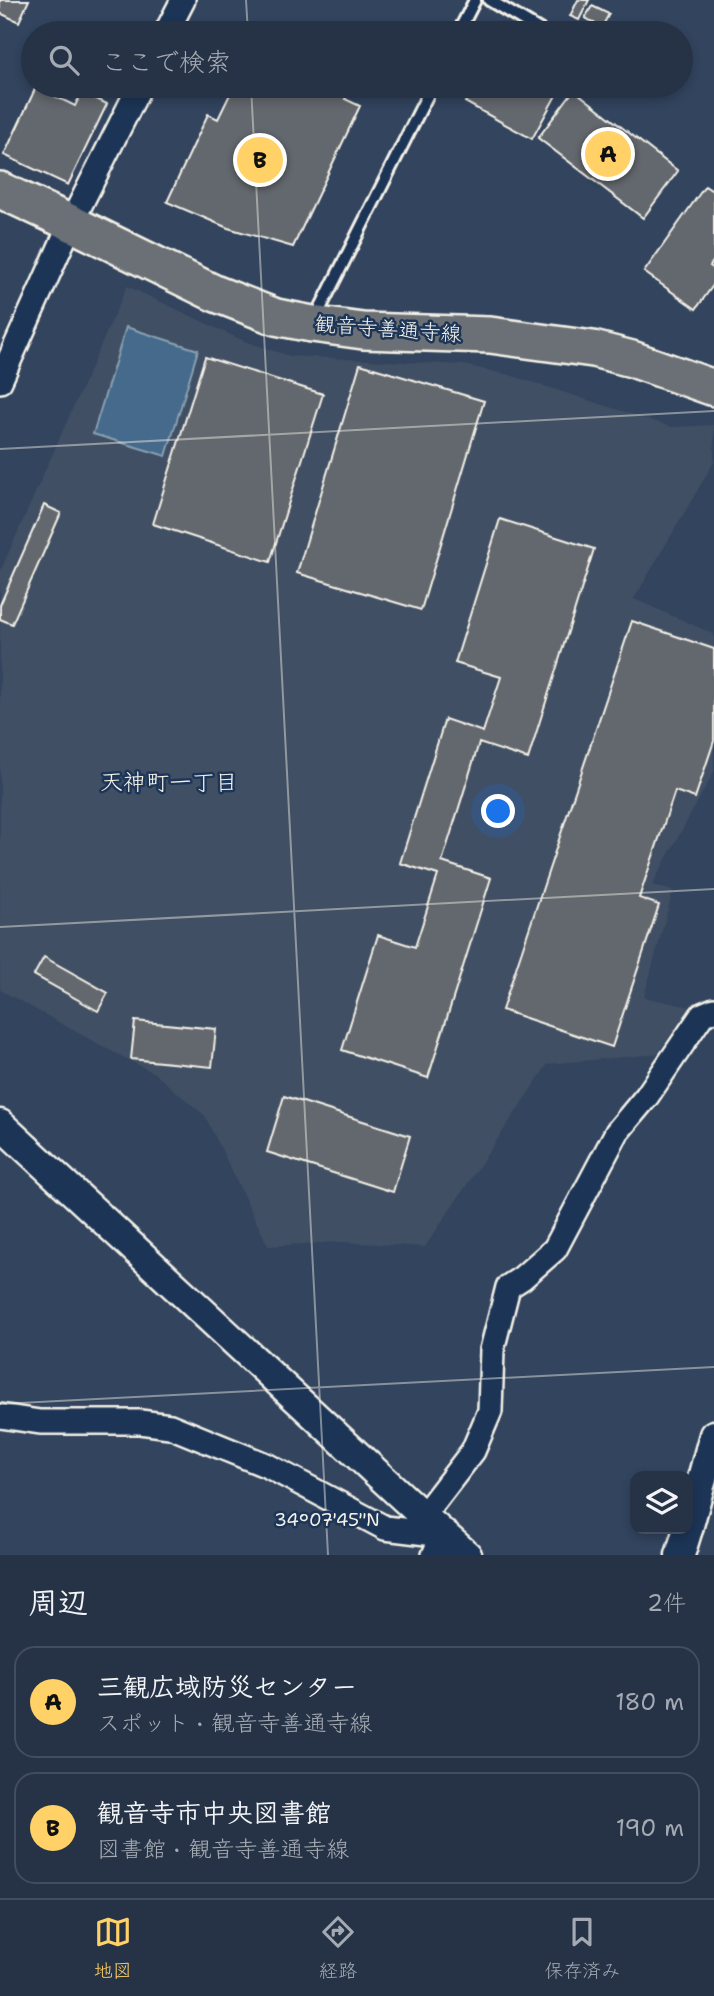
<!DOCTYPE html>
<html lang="ja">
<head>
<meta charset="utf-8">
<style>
  :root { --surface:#263346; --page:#323f51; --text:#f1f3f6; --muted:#a4aab3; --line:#424e5f; --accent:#ffd166 }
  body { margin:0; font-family:"Shantell Sans","Klee One",sans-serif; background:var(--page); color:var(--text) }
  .controls { position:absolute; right:21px; bottom:21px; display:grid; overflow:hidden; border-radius:14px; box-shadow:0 4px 10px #0003 }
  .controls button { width:63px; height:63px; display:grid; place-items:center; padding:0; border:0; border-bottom:2px solid var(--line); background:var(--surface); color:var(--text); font:35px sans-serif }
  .you { position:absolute; left:499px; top:812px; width:24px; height:24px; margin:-18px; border:5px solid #fff; border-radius:50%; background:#1a73e8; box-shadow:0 0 0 10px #1a73e833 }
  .badge { display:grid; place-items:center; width:46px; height:46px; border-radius:50%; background:var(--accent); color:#111; font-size:23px; font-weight:700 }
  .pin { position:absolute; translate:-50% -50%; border:4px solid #fff; box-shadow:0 2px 7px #0006 }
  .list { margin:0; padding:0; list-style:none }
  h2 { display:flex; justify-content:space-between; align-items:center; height:91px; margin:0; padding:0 28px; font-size:30px }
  h2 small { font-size:23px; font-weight:400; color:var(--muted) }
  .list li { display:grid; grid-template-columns:46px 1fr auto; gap:21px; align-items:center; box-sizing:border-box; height:112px; margin:0 14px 14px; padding:0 14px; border:2px solid var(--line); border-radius:21px }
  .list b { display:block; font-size:26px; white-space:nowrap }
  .list p { margin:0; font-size:23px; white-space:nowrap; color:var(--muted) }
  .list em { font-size:23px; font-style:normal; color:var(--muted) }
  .icon { flex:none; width:38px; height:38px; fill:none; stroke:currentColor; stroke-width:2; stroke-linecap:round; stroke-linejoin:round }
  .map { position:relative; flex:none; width:714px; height:1555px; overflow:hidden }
  .search { position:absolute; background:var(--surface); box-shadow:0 4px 10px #0003; left:21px; right:21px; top:21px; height:77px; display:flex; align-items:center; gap:18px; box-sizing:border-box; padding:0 24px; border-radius:38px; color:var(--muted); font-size:26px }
  .sheet { height:343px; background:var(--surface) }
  nav { display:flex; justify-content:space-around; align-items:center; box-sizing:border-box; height:98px; border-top:2px solid var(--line); background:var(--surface); font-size:19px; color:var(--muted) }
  nav a { display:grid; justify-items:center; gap:4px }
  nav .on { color:var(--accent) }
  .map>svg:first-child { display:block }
  .built { fill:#414f63 }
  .water { fill:#446a8c; stroke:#8aa0b1; stroke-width:2 }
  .building { fill:#64686e; stroke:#f4f1e8; stroke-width:2 }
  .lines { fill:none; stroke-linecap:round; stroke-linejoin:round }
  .service-casing { stroke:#f4f1e8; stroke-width:16 }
  .minor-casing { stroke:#f4f1e8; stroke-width:28 }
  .tertiary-casing { stroke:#f4f1e8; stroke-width:33 }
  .primary-casing { stroke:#f4f1e8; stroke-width:40 }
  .service { stroke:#1d3557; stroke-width:10 }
  .minor { stroke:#1d3557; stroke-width:23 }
  .tertiary { stroke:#1d3557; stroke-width:28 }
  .primary { stroke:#6a7074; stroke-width:35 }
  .ticks { fill:none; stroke:#f4f1e8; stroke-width:2; stroke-opacity:0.45 }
  .labels { text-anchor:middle; stroke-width:5; stroke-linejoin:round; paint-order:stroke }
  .street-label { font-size:21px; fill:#f4f1e8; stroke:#1d3557 }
  .neighbourhood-label { font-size:23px; fill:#f4f1e8; stroke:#1d3557 }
  .ticks-label { font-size:18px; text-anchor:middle; fill:#f4f1e8; stroke:#1d3557; stroke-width:5; stroke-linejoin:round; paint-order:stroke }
</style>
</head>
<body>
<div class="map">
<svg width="714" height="1555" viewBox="0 0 714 1555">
  <rect width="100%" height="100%" fill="#32445e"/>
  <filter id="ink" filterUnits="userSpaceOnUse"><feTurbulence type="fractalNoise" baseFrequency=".0143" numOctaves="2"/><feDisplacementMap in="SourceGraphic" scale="14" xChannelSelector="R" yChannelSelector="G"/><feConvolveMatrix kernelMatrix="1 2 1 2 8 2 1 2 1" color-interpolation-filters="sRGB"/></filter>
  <g filter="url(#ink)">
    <polygon class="built" points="127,286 244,341 290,356 464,365 510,375 672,427 714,425 714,462 634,599 714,634 714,772 652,885 673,891 644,997 690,1007 657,1054 548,1064 425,1247 343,1242 268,1246 205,1116 154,1073 111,1051 0,990 0,572"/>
    <polygon class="water" points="126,327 198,350 166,456 93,434"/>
    <g class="building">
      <polygon points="0,0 29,0 19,22 0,13"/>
      <polygon points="578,0 589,0 579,20 570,16"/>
      <polygon points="592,6 609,14 602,27 585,18"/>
      <polygon points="234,86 351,86 345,99 360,106 293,247 228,228 167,202 208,114 218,119"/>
      <polygon points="474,86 552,86 559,90 532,139 465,102"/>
      <polygon points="36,87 75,106 82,92 107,104 68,185 4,155"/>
      <polygon points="574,90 678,171 643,218 538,138"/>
      <polygon points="705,186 714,192 714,260 710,266 714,269 714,284 696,309 644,272"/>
      <polygon points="205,357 323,394 270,562 153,524"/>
      <polygon points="360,364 484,401 421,610 297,573"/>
      <polygon points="44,505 61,513 12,624 0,619 0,605"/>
      <polygon points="500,519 594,549 528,759 479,743 442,862 491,878 428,1078 342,1050 378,935 415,947 438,875 400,863 445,719 483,732 501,677 455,663"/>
      <polygon points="632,621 714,649 714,741 695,798 675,791 639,898 659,905 612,1047 502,1010"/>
      <polygon points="44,957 108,993 98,1011 34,975"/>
      <polygon points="135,1021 216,1029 212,1067 131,1059"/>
      <polygon points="284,1096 410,1136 393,1192 267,1152"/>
    </g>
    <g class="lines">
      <g class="service-casing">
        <g id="service">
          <polyline points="489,0 543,32"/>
          <polyline points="458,33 475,0"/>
          <polyline points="315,319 432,86"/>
        </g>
      </g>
      <g class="minor-casing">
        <g id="minor">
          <polyline points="166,33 183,0"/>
          <polyline points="0,381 71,223 140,86"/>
          <polyline points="0,1416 40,1422 140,1422 170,1426 268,1466 385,1528 443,1535 434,1555"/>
          <polyline points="423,1516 473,1451 490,1411 492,1350 508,1287 522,1278 555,1249 617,1132 647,1096 702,1015 714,1010"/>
        </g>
      </g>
      <g class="tertiary-casing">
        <g id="tertiary">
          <polyline points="0,1124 423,1516 467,1555"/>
          <polyline points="688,1529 714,1435"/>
          <polyline points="680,1555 688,1529"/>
        </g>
      </g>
      <g class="primary-casing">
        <polyline id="primary" points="0,190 71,223 214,293 276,317 312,324 363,331 490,335 593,349 632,359 714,388"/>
      </g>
      <use href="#service" class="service"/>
      <use href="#minor" class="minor"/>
      <use href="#tertiary" class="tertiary"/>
      <use href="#primary" class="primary"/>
    </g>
  </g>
  <path class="ticks" d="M246,0L248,33M251,86L328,1555M0,449L714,411M0,927L714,889M0,1404L714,1367"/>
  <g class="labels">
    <g class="street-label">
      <text transform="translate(388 329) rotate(4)" y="7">観音寺善通寺線</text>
    </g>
    <g class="neighbourhood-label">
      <text x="169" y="790">天神町一丁目</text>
    </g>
  </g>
  <g class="ticks-label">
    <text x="327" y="1526">34°07'45"N</text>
  </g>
</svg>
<div class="controls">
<button><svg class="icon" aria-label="layers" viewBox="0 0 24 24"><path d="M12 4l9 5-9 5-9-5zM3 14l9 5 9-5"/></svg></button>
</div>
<div class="you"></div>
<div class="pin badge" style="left:608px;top:154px">A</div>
<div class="pin badge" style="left:260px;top:160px">B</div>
<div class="search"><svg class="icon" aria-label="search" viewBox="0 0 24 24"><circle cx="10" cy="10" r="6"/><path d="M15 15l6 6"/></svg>ここで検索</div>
</div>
<section class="sheet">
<h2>周辺<small>2件</small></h2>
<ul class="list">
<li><span class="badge">A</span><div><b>三観広域防災センター</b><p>スポット · 観音寺善通寺線</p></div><em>180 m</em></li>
<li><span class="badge">B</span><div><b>観音寺市中央図書館</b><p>図書館 · 観音寺善通寺線</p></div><em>190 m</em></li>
</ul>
</section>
<nav>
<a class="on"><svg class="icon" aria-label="map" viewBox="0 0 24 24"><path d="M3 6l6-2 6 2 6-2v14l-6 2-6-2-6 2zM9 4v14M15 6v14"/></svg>地図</a>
<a><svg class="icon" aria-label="directions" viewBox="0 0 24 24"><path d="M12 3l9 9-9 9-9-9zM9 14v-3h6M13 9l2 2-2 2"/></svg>経路</a>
<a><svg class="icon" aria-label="saved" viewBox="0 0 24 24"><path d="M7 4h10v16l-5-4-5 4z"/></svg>保存済み</a>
</nav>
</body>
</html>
